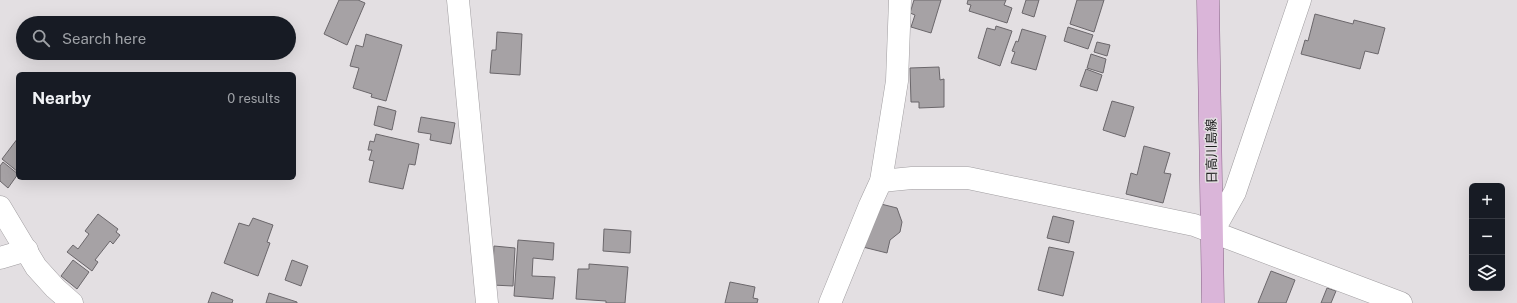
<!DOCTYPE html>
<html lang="en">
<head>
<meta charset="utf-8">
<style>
  :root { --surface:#171b24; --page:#20242c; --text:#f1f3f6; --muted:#9ea1a6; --line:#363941 }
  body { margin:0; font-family:"Public Sans","Noto Sans JP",sans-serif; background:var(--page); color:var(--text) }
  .controls { position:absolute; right:12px; bottom:12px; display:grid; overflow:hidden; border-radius:6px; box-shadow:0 4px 16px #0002 }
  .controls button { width:36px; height:36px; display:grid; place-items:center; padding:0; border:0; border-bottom:1px solid var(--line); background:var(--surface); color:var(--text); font:20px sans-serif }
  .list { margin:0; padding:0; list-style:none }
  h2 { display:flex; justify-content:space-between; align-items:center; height:52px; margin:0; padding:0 16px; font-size:17px }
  h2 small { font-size:13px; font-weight:400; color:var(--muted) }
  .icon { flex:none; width:22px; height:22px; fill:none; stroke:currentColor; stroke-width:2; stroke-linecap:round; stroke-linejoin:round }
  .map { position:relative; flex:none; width:1517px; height:303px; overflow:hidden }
  .search { position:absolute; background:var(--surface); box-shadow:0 4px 16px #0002; left:16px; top:16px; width:280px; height:44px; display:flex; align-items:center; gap:10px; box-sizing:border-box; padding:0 14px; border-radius:22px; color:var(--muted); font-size:15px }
  .panel { position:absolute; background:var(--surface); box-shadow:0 4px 16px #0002; left:16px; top:72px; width:280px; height:108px; border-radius:6px }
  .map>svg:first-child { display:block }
  .building { fill:#a6a2a5; stroke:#6b676b }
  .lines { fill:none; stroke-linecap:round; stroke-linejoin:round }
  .street-casing { stroke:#a09da0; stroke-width:23 }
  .primary-casing { stroke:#886087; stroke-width:23 }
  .street { stroke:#fff; stroke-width:22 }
  .primary { stroke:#dab5d9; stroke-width:22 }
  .labels { text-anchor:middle; stroke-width:3; stroke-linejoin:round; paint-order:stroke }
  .street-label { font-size:13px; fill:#1f1e1f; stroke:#e3dfe2 }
</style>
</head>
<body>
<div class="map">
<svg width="1517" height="303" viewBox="0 0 1517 303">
  <rect width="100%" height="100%" fill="#e3dfe2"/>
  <g class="building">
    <polygon points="339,0 358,0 365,3 347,45 324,34"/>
    <polygon points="914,0 941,0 931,33 911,27 915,15 910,13"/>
    <polygon points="968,0 1006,0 1004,5 1012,8 1007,23 969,11 971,5 967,4"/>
    <polygon points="1026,0 1039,0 1034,17 1022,13"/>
    <polygon points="1077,0 1104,0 1094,32 1070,24"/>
    <polygon points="1315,14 1353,24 1354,20 1385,28 1378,54 1365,51 1360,69 1301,54 1305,40 1308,41"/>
    <polygon points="996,26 1012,31 1000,66 978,58 987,28 995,30"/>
    <polygon points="1068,27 1093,35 1088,49 1064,41"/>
    <polygon points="1022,29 1046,36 1036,70 1011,63 1015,52 1012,51 1016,41 1018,42"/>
    <polygon points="497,32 522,34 520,75 490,73 492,50 496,50"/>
    <polygon points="366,34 402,45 386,101 371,97 372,94 353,88 359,68 350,66 356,45 363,47"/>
    <polygon points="1097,42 1110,45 1107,56 1094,52"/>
    <polygon points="1091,54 1106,59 1103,73 1087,68"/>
    <polygon points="939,67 940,80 944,79 944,107 919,108 919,102 911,102 910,68"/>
    <polygon points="1086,69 1102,75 1097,91 1080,86"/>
    <polygon points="1112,101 1134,107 1125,137 1103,130"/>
    <polygon points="378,106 396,111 392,130 374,125"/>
    <polygon points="421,117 455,123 451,144 430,140 431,134 418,132"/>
    <polygon points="376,134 419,144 415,165 409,164 403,189 369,182 374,161 369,160 372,150 368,150 370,141 374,142"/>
    <polygon points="18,138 18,172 2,159"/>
    <polygon points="1144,146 1170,153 1164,173 1171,174 1163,203 1126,194 1131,173 1137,175"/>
    <polygon points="3,162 18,174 8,188 0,181 0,166"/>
    <polygon points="881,204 897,208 902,222 900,232 890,240 887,253 863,247"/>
    <polygon points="98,214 118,229 116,232 120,235 113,244 110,241 95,260 98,262 92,271 67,252 73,245 78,249 89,234 85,231"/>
    <polygon points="1053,216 1074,221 1069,243 1047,238"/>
    <polygon points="253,218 273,225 267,242 270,243 258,276 224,263 239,223 249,226"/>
    <polygon points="604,229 631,231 630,253 603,251"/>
    <polygon points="518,240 554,243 553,260 533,258 532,276 555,277 553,299 514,296"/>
    <polygon points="494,246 515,248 513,286 492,285"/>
    <polygon points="1049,247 1074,252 1063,296 1038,290"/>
    <polygon points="73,260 89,272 77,289 61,276"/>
    <polygon points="292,260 308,266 301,286 285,280"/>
    <polygon points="589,264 628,267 625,303 606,303 606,301 576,299 578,269 589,269"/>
    <polygon points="1271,271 1295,280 1286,303 1258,303"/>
    <polygon points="730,282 755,287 753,298 758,299 757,303 725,303"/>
    <polygon points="1327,288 1336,291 1331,303 1321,303"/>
    <polygon points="212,292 233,300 232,303 208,303"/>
    <polygon points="269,293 297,302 297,303 266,303"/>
  </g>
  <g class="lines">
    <g class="street-casing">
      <g id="street">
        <polyline points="458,0 487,303"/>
        <polyline points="881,181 912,178 968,178 1194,225 1401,303"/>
        <polyline points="0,207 36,267 55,288 72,303"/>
        <polyline points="1212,233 1235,192 1300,0"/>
        <polyline points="0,258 27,250"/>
        <polyline points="830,303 870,205 881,181 897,81 900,0"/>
      </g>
    </g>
    <g class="primary-casing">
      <polyline id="primary" points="1208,0 1213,303"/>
    </g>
    <use href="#street" class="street"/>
    <use href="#primary" class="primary"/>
  </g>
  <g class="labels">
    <g class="street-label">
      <text transform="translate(1211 151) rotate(-91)" y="5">日高川島線</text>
    </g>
  </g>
</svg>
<div class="controls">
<button>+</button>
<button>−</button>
<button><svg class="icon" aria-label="layers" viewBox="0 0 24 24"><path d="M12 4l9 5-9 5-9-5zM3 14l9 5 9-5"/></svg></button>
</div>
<div class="search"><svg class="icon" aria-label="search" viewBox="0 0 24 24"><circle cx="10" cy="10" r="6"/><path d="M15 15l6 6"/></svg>Search here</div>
<section class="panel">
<h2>Nearby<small>0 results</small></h2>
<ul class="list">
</ul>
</section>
</div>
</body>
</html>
